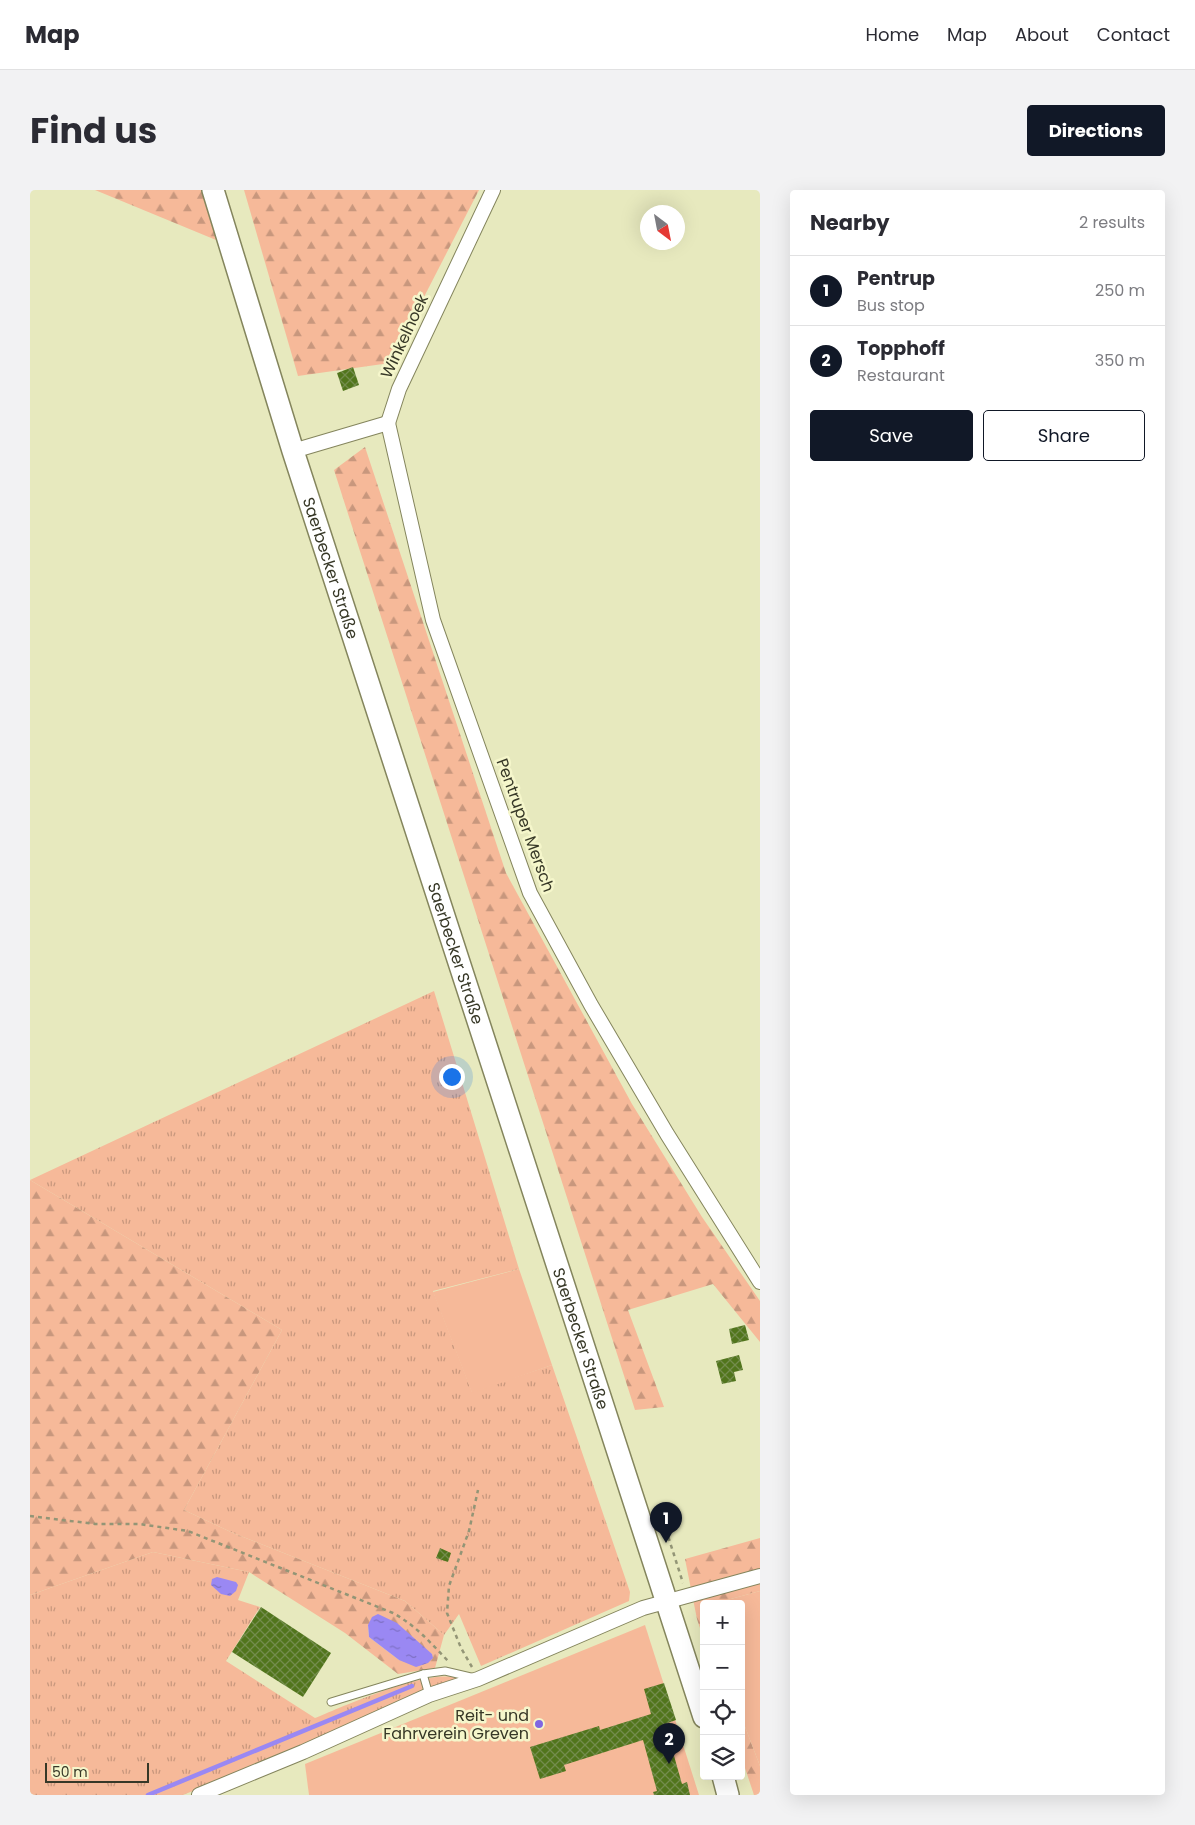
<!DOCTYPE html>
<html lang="en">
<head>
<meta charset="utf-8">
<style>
  :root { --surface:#fff; --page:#f2f2f3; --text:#2b2b33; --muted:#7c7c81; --line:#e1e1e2; --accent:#111827 }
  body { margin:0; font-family:Poppins,sans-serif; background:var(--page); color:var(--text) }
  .controls { position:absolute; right:15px; bottom:15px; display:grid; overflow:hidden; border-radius:5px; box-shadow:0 5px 20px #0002 }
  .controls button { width:45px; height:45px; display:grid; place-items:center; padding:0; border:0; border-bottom:1px solid var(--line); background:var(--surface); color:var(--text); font:25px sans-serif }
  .compass { position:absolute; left:610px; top:15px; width:45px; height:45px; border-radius:50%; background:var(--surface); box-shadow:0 5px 20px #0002; rotate:148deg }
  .scale { position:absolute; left:15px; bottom:12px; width:104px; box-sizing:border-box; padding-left:5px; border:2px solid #373827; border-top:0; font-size:14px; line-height:18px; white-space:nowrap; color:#373827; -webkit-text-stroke:4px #f5f6cb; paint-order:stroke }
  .you { position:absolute; left:421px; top:886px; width:18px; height:18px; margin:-12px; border:4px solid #fff; border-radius:50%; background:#1a73e8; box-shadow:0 0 0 8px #1a73e833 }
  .badge { display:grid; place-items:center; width:32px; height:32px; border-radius:50%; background:var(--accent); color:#fff; font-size:16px; font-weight:700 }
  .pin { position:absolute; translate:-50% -41px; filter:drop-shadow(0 1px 2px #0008) }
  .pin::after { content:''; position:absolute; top:26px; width:18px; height:15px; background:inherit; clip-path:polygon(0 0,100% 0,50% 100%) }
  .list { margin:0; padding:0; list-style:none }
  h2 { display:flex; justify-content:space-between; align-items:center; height:65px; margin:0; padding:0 20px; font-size:21px }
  h2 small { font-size:16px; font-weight:400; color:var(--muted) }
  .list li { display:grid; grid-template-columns:32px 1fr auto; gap:15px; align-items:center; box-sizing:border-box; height:70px; padding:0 20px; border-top:1px solid var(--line) }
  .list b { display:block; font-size:19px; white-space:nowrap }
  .list p { margin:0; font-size:16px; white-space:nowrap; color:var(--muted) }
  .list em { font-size:16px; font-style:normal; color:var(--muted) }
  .actions { display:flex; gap:10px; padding:15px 20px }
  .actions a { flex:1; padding:11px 0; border:1px solid var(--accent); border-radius:5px; text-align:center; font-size:18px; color:var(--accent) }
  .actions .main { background:var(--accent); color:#fff }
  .icon { flex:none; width:28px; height:28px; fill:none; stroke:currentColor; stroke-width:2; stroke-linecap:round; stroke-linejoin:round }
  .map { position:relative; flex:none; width:730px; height:1605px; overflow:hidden; border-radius:5px }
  header { display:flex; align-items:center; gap:30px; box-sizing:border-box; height:70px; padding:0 25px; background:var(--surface); border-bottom:1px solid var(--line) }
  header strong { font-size:24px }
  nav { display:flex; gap:28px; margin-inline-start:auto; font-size:18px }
  .intro { display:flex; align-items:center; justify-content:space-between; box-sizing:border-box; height:120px; padding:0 30px }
  h1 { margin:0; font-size:35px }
  .button { padding:12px 22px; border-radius:5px; background:var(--accent); color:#fff; font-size:18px; font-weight:700 }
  main { display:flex; gap:30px; padding:0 30px }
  aside { flex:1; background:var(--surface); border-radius:5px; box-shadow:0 5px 20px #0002 }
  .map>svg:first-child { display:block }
  .grass { fill:url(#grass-tufts) }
  .forest { fill:url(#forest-firs); fill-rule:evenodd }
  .green { fill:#f6b999 }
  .water { fill:url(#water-ripples) }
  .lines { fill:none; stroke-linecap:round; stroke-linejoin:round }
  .stream { stroke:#9a88f3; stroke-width:4.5 }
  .building { fill:url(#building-cross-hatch) }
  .lane-casing { stroke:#84855d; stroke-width:9 }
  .street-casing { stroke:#84855d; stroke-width:16 }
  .primary-casing { stroke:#84855d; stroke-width:24 }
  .path { stroke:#939576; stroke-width:2.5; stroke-dasharray:4 4; stroke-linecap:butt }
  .lane { stroke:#fff; stroke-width:7 }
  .street { stroke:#fff; stroke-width:14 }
  .primary { stroke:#fff; stroke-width:21 }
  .poi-dot { fill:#8066e2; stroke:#f5f6cb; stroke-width:2 }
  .labels { text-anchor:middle; stroke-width:5; stroke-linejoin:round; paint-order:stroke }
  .street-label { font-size:16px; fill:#373827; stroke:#f5f6cb }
  .poi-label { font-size:16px; fill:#373827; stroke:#f5f6cb; text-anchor:end }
</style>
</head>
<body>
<header>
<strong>Map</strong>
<nav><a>Home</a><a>Map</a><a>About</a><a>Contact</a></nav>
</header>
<div class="intro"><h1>Find us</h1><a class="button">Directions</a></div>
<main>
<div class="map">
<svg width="730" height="1605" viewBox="0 0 730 1605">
  <defs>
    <pattern id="grass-tufts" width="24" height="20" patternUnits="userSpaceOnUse" patternTransform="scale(1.25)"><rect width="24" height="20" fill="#f6b999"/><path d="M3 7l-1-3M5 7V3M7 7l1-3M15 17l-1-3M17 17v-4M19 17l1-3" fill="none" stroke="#c8977d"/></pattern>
    <pattern id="forest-firs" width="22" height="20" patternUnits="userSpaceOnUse" patternTransform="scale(1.25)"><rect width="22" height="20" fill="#f6b999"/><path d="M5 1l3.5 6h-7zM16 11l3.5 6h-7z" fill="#c8977d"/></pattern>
    <pattern id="water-ripples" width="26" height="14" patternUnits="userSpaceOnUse" patternTransform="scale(1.25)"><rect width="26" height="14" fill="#9a88f3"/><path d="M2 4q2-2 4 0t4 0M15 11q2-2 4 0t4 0" fill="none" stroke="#7e70c5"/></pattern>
    <pattern id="building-cross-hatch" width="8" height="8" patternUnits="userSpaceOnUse" patternTransform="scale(1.25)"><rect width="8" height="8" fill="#51751c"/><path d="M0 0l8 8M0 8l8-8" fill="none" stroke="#738c4d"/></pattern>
  </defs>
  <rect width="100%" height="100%" fill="#e7e9be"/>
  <g class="grass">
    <polygon points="404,801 489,1079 403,1101 442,1202 522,1175 600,1402 599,1411 451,1476 429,1424 414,1445 375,1411 203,1343 154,1320 252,1140 0,990"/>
    <path d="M123,1362L219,1382L208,1410L230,1417L196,1471L285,1528C312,1517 410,1472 433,1491L153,1605H0V1405Z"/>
  </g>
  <g class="forest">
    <polygon points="65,0 173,0 186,50"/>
    <polygon points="214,0 449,0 360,173 268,186"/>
    <polygon points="335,257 476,683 602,914 672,1027 730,1111 730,1152 683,1094 598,1120 634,1217 605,1220 304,280"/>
    <path d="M0,990L252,1140L154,1320L203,1343L375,1411L414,1445L405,1478L368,1484L315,1443L219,1382L123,1362L0,1405ZM338,1435L398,1462L402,1464L369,1470L339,1447Z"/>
    <polygon points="730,1348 730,1401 697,1410 696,1414 674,1414 674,1450 667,1429 655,1369"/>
    <polygon points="711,1526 730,1576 730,1605 724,1605 711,1566"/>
  </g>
  <g class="green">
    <polygon points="489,1079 522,1175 442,1203 403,1102"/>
    <polygon points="730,1401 730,1576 711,1526 711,1414 696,1414 697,1410"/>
    <polygon points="615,1435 669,1605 279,1605 275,1574"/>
  </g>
  <g class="water">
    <polygon points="187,1387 206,1392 208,1395 206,1401 200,1406 191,1404 181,1395 182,1389"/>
    <polygon points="348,1424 367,1433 402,1464 403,1468 398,1473 386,1477 369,1470 339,1447 338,1435 342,1427"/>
  </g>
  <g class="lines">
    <polyline class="stream" points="118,1605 382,1496"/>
  </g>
  <g class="building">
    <polygon points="323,177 329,195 313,201 307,183"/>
    <polygon points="715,1135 719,1150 702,1154 699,1139"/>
    <polygon points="709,1165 713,1180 704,1182 706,1191 692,1194 686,1171"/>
    <polygon points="410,1358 421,1363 418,1372 406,1368"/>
    <polygon points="231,1417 301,1463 273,1507 202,1462"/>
    <polygon points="634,1493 646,1530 635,1534 652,1594 657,1592 660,1605 624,1605 623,1602 627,1601 613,1550 534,1575 536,1581 510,1589 500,1557 569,1536 570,1540 621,1524 614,1499"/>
  </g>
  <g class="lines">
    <g class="lane-casing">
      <g id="lane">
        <polyline points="393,1484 399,1505"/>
        <polyline points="301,1512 393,1484 415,1481 445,1488"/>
      </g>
    </g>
    <g class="street-casing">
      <g id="street">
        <polyline points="358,233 403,430 500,703 561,815 637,944 730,1092"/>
        <polyline points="358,233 369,199 463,0"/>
        <polyline points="263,261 358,233"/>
        <polyline points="169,1605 273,1562 399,1505 448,1489 613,1418 730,1386"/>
      </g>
    </g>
    <g class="primary-casing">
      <g id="primary">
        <path id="s1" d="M183,0L263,261L674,1527"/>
        <polyline points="693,1586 698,1605"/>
      </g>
    </g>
    <g class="path">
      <path d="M0,1326L65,1334H109L158,1341L363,1423C385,1435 401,1453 418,1471"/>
      <polyline points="631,1333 638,1346 653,1393"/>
      <polyline points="442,1477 431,1458 417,1423 419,1396 439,1341 448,1300"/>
    </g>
    <use href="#lane" class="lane"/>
    <use href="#street" class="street"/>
    <use href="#primary" class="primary"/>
  </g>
  <circle class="poi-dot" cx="509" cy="1534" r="5"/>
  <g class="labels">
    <g class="street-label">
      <text transform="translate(374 146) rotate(-65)" y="6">Winkelhoek</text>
      <text dy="6" stroke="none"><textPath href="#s1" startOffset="396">Saerbecker Straße</textPath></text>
      <text transform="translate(496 635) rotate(70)" y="6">Pentruper Mersch</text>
      <text dy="6" stroke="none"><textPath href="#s1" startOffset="801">Saerbecker Straße</textPath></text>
      <text dy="6" stroke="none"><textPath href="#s1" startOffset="1206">Saerbecker Straße</textPath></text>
    </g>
    <g class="poi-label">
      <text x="499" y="1531">Reit- und<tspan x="499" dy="18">Fahrverein Greven</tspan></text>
    </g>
  </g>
</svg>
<div class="controls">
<button>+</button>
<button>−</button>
<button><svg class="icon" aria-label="locate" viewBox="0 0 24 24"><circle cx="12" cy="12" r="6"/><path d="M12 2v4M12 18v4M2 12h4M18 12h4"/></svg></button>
<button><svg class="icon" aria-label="layers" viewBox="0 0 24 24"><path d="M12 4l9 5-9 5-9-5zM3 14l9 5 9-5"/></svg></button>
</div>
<svg class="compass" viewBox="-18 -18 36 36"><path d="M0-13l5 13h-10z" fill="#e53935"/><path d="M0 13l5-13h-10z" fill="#7c7c81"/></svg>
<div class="scale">50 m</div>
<div class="you"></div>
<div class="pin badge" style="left:636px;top:1353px">1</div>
<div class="pin badge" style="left:639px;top:1574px">2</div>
</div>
<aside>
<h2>Nearby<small>2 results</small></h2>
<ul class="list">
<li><span class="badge">1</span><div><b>Pentrup</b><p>Bus stop</p></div><em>250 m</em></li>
<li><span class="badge">2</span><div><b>Topphoff</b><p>Restaurant</p></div><em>350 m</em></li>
</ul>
<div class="actions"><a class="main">Save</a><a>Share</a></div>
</aside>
</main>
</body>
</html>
